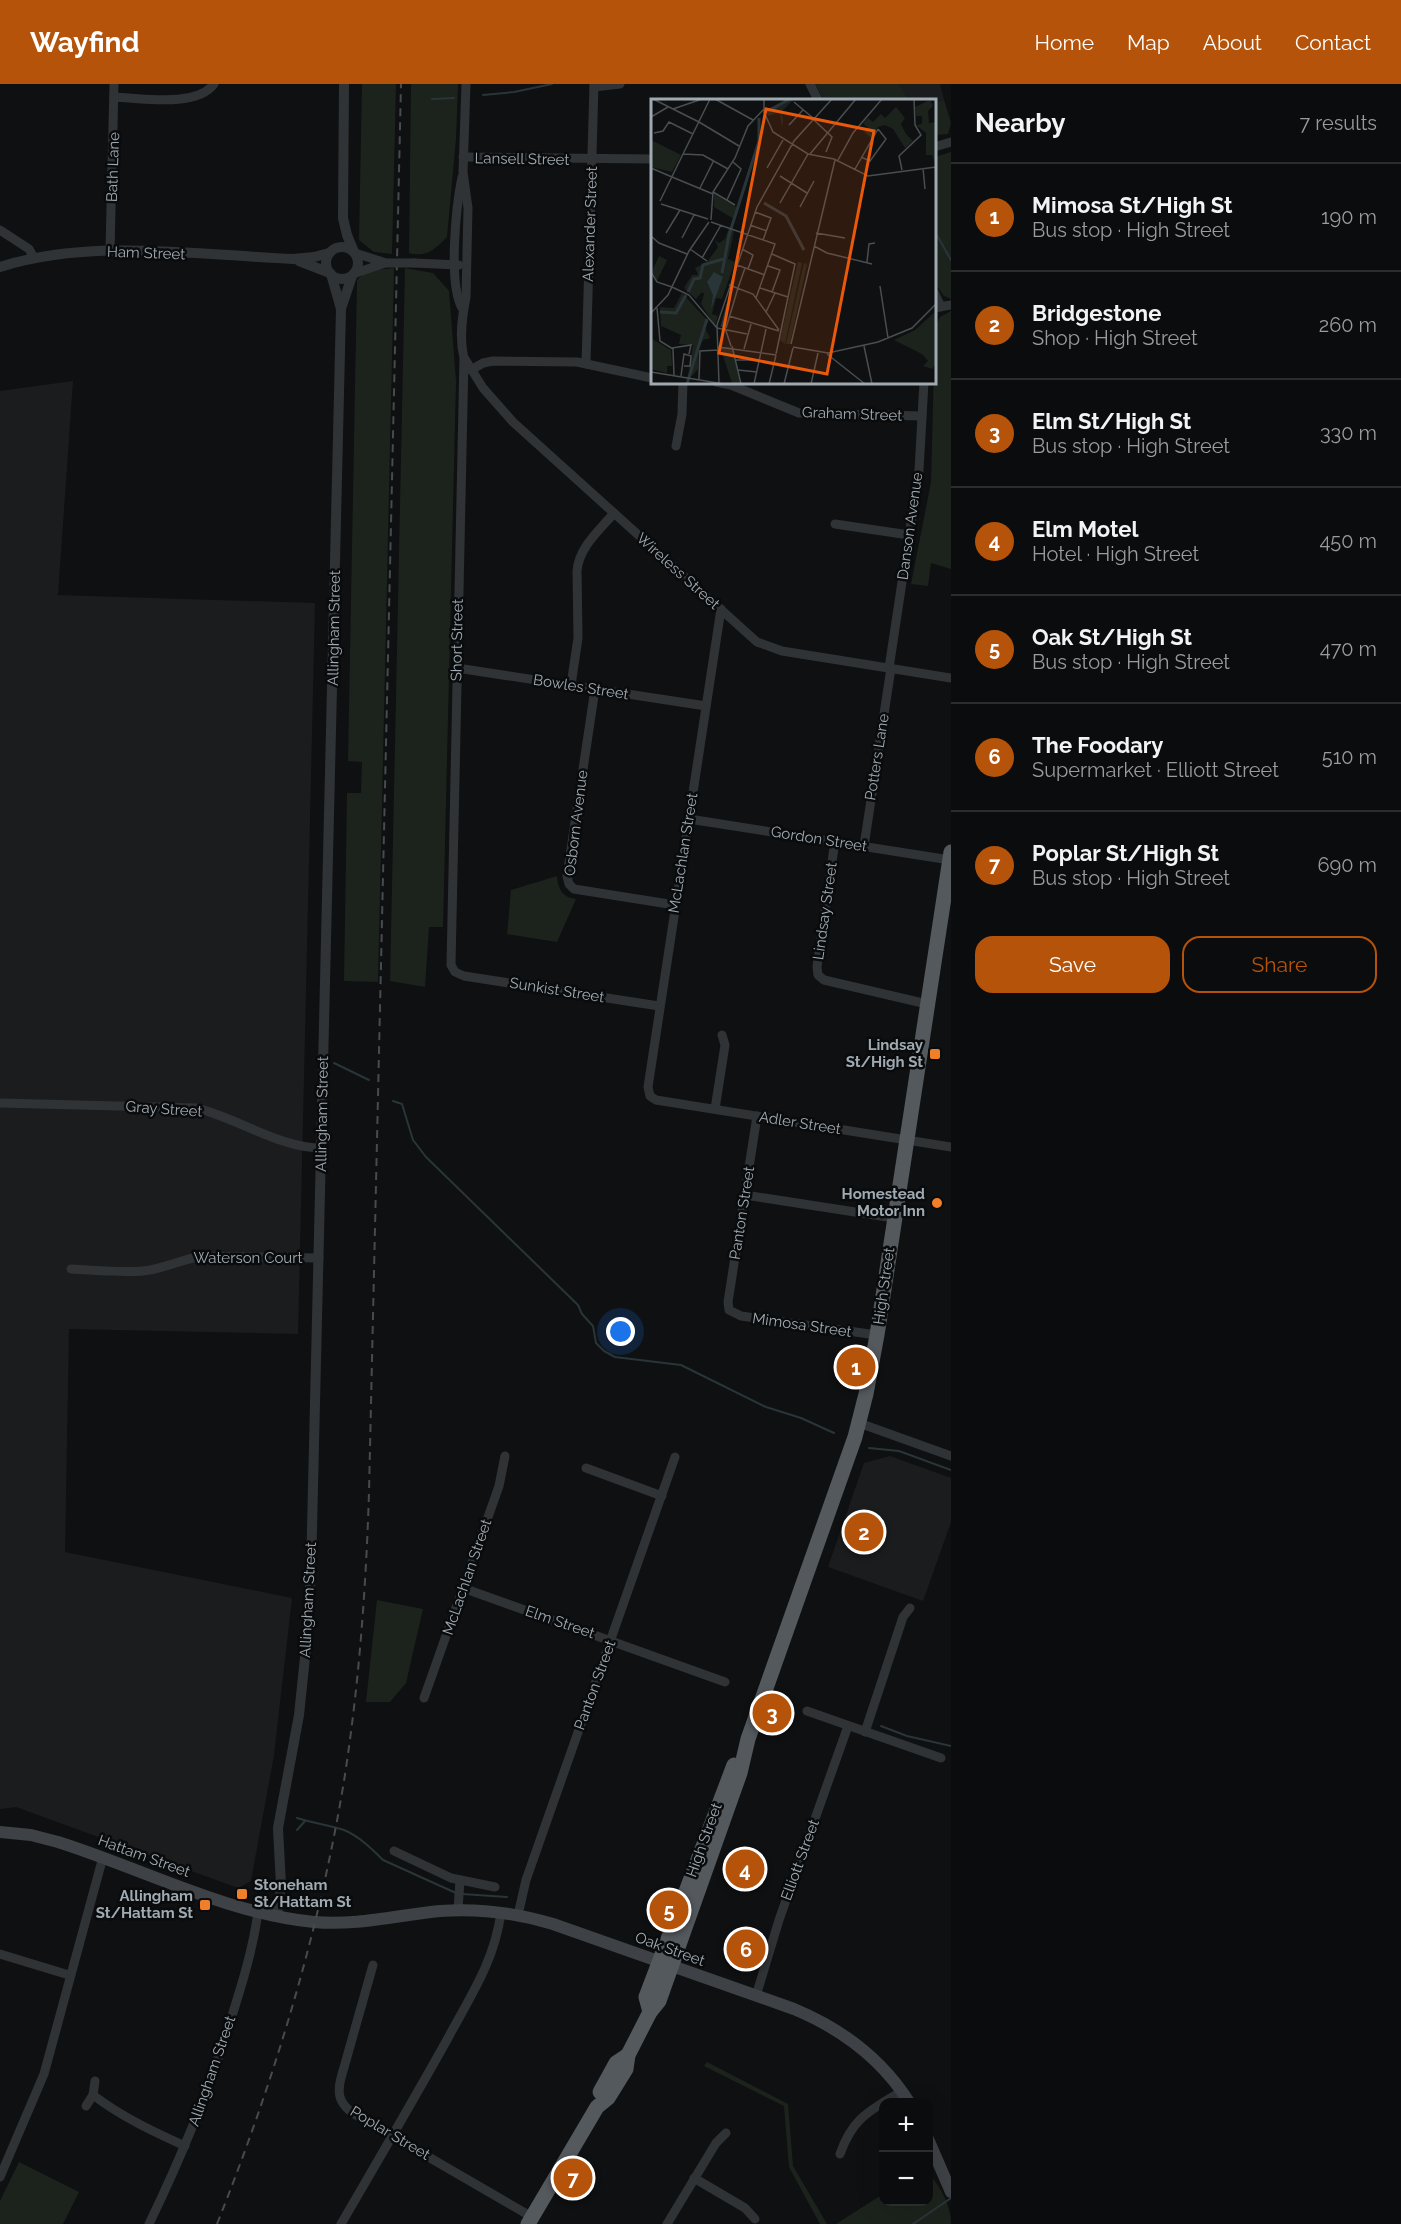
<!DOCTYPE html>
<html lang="en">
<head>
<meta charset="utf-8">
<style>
  :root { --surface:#0b0c0d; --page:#191a1b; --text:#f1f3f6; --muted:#9a9b9d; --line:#2b2c2e; --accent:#b45309 }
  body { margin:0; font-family:Raleway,sans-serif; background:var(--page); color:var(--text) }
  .controls { position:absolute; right:18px; bottom:18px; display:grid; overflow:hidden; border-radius:12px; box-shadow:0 6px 24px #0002 }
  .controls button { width:54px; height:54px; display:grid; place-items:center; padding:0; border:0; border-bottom:2px solid var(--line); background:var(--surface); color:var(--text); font:30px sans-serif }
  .you { position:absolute; left:621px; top:1248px; width:21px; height:21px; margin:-15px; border:4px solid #fff; border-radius:50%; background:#1a73e8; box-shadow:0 0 0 9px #1a73e833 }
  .badge { display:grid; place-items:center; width:39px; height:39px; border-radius:50%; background:var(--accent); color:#fff; font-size:20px; font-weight:700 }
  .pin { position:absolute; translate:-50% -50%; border:3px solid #fff; box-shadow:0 2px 6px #0006 }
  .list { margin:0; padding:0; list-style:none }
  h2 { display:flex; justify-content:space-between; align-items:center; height:78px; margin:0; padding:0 24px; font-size:26px }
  h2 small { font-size:20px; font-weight:400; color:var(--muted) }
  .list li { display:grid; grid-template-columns:39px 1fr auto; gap:18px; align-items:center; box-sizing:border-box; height:108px; padding:0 24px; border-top:2px solid var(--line) }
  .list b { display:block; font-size:22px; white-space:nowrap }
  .list p { margin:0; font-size:20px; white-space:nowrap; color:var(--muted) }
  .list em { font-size:20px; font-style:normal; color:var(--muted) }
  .actions { display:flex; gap:12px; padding:18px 24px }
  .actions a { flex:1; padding:14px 0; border:2px solid var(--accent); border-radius:18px; text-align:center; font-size:21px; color:var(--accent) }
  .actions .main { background:var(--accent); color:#fff }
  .map { position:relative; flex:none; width:951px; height:2140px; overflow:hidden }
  header { display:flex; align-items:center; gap:36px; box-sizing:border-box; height:84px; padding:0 30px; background:var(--accent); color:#fff }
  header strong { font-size:28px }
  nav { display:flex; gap:33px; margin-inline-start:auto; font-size:21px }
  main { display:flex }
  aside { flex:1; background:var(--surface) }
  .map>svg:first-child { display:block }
  .built { fill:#1b1c1e }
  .green { fill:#1c231c }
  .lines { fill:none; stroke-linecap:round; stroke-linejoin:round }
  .stream { stroke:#293539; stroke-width:2 }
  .minor { stroke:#303336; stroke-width:9 }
  .tertiary { stroke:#303336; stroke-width:10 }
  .secondary { stroke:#3e4246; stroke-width:12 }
  .trunk { stroke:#54595e; stroke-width:15 }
  .rail { stroke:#474b4f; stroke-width:2; stroke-dasharray:8 6; stroke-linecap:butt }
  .minor-bridge { stroke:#303336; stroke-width:9 }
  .poi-dot { fill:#f17f28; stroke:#0a0b0c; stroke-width:2 }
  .labels { text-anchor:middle; stroke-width:5; stroke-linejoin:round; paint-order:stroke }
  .street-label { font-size:15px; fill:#a0aab2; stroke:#0a0b0c }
  .poi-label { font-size:15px; font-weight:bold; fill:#a0aab2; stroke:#0a0b0c; text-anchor:end }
  .inset-river { fill:none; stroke:#293539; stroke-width:3 }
  .inset-road { fill:none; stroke:#494e51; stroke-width:1.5 }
  .view { fill:#e8590c; fill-opacity:0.15; stroke:#e8590c; stroke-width:3 }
  .inset-edge { fill:none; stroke:#a0aab2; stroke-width:3 }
</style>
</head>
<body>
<header>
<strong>Wayfind</strong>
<nav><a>Home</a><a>Map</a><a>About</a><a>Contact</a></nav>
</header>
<main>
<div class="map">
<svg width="951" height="2140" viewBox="0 0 951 2140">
  <rect width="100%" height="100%" fill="#0f1011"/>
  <g class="built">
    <polygon points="899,0 940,0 944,16 935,18 934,16 909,16"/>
    <polygon points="73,297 58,511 315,519 298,1250 69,1245 65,1468 292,1514 274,1671 251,1797 238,1804 16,1723 0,1725 0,307"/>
    <polygon points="890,1372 951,1394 951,1438 923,1517 828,1483 864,1379"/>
  </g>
  <g class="green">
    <polygon points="362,0 396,0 392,170 374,168 359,156"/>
    <path d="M411,0H458L456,55L447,153C435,165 427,174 409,169Z"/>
    <polygon points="815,0 899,0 909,16 824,16"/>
    <polygon points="944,16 951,39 948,50 935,51 935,18"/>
    <polygon points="951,68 951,215 944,212 934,198 935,73"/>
    <path d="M394,184L378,898L344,897L347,709H361L362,678L348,677L357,196C365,186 381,185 394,184Z"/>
    <polygon points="405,184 433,189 449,207 456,297 443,843 429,843 425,903 390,897"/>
    <polygon points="951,227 951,485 931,479 928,502 911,500 931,398 935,243 940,233"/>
    <path d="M557,792C558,805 562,813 576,815L557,858L507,850L511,806Z"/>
    <polygon points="377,1516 423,1525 406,1599 390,1618 366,1618"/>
    <polygon points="707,1978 788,2020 793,2082 827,2140 820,2140 789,2083 784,2022 704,1982"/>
    <polygon points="19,2078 79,2108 63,2140 0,2140 0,2117"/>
    <path d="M929,2090C941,2103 951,2122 951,2140H836L883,2110L884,2118H928Z"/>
  </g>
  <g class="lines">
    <g class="stream">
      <polyline points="483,11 514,8 552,0"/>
      <polyline points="432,15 454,14"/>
      <polyline points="934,146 951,176"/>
      <polyline points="334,979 369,996"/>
      <polyline points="393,1017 402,1020 413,1056 426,1073 578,1221 582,1230 593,1242 596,1259 604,1267 615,1273 681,1281 766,1323 801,1334 834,1349"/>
      <polyline points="869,1364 899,1367 951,1386"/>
      <polyline points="881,1642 907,1652 951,1662"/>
      <path d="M297,1734C312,1739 329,1741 344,1746C359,1752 373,1766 383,1776L456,1809"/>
      <polyline points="297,1746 305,1737"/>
      <polyline points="462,1810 507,1813"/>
      <polyline points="913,2140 951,2114"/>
    </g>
    <g class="minor">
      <path d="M466,0L463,88L468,124L466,213C462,233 459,254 464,274L451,881L455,888L464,892L659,922"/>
      <polyline points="810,0 818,16"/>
      <polyline points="594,3 620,0"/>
      <path d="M114,13C142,14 196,24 214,0"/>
      <polyline points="934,63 951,58"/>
      <polyline points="463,73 652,75"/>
      <path d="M462,93C456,122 448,199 462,224"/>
      <polyline points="0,146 29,165 34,174"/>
      <polyline points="110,167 114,0"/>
      <polyline points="355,169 383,178"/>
      <polyline points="414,179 459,181"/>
      <polyline points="353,190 385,179"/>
      <polyline points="934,208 941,223"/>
      <polyline points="934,224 951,221"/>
      <polyline points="465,275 483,304 513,338 757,558 782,567 951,594"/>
      <polyline points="586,280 594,0"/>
      <polyline points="471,286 483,279 493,277 577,278 652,294"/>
      <polyline points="716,298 731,301 799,329 922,332"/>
      <polyline points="676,362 682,330 683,298"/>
      <polyline points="835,440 909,451"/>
      <polyline points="721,525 648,1003 650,1012 656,1016 951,1063"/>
      <polyline points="457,584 706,622"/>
      <polyline points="889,584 919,386 924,298"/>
      <path d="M571,601L578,554L577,487C579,463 599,447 614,429"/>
      <polyline points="595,605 567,792 569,800 574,805 675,821"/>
      <polyline points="689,735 950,776"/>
      <polyline points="835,757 817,883 818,891 824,896 927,920"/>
      <polyline points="864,762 891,584"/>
      <path d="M0,1019L196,1024C238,1034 279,1064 322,1064"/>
      <polyline points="715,1025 725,961 722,951"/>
      <polyline points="757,1032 728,1218 729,1226 741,1232 877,1251"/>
      <polyline points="745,1111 894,1134"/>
      <path d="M71,1185C94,1186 119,1189 143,1187C164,1185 182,1175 203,1172L319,1174"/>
      <polyline points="859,1339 951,1372"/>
      <polyline points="586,1384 662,1412"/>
      <polyline points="463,1504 725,1598"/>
      <polyline points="424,1614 499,1402 505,1372"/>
      <polyline points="807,1627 941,1674"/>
      <polyline points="865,1648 903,1533 910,1524"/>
      <polyline points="394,1767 451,1794 495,1803"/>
      <polyline points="458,1826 460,1796"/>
      <polyline points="518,1831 526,1796 675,1373"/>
      <polyline points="0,1870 69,1891"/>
      <path d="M373,1881L341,1994C337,2009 339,2018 351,2028L532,2133"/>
      <polyline points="756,1912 779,1836 848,1642"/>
      <path d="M93,2011C122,2033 152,2047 185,2062"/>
      <polyline points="86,2022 93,2011 95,1997"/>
      <path d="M840,2070C853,2033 871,2026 902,2007"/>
      <polyline points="0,2093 44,1990 103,1773"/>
      <polyline points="694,2094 745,2124 755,2135"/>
      <path d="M149,2140C181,2074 209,2006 231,1935C242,1900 253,1865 258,1828"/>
      <path d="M341,2140C377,2078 413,2017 448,1954C471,1911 494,1878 501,1829"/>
      <polyline points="667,2140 716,2059 726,2049"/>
    </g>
    <g class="tertiary">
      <polyline points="344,0 343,134 347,151 354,168"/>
      <circle cx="342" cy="179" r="16"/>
      <polyline points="299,177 330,189"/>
      <path d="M0,183C90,154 200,171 293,175L314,173L329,169"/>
      <polyline points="342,222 352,192"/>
      <polyline points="277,1832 281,1801 278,1744 299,1631 307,1554 311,1487 341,225 331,190"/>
    </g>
    <g class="secondary">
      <path d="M0,1748L31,1751L58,1758C143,1785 225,1829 314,1838C356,1842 398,1831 440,1827C478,1824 516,1829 553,1840L794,1925C842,1945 881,1974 909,2018"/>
      <polyline points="928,2055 951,2108"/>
    </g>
    <g class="trunk">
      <polyline points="650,1928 646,1913 734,1681"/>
      <polyline points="600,2008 616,1979 628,1971"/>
      <polyline points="528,2140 597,2023 608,2014 626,1985 628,1971 650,1928 659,1917 740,1689 748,1655 855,1353 866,1310 877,1251 951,768"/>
    </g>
    <path class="rail" d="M217,2140C274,1997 319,1849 344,1697C359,1601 366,1505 369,1408L401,0"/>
    <polyline class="minor-bridge" points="385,179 414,179"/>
  </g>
  <g class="poi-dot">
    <rect x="929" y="964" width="12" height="12" rx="3"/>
    <circle cx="937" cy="1119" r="6"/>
    <rect x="236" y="1804" width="12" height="12" rx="3"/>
    <rect x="199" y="1815" width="12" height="12" rx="3"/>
  </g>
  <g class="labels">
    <g class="street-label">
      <text transform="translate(522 75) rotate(1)" y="5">Lansell Street</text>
      <text transform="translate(113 83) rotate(-88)" y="5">Bath Lane</text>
      <text transform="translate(590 140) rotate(-88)" y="5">Alexander Street</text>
      <text transform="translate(146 169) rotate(2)" y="5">Ham Street</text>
      <text transform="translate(852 330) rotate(2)" y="5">Graham Street</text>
      <text transform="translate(910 442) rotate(-82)" y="5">Danson Avenue</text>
      <text transform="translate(678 487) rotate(42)" y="5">Wireless Street</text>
      <text transform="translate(334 544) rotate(-89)" y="5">Allingham Street</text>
      <text transform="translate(457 556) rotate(-89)" y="5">Short Street</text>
      <text transform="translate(581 603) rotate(9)" y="5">Bowles Street</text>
      <text transform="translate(877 673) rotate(-81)" y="5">Potters Lane</text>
      <text transform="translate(576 739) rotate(-83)" y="5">Osborn Avenue</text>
      <text transform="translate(819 755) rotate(9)" y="5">Gordon Street</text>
      <text transform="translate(683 769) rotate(-81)" y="5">McLachlan Street</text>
      <text transform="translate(825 827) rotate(-82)" y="5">Lindsay Street</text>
      <text transform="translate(557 906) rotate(9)" y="5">Sunkist Street</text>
      <text transform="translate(164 1025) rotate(4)" y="5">Gray Street</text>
      <text transform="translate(322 1030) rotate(-89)" y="5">Allingham Street</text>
      <text transform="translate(800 1039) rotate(9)" y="5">Adler Street</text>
      <text transform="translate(742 1129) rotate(-81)" y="5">Panton Street</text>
      <text x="248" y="1179">Waterson Court</text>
      <text transform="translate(884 1202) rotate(-82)" y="5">High Street</text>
      <text transform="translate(802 1241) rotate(8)" y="5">Mimosa Street</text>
      <text transform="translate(467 1493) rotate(-71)" y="5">McLachlan Street</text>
      <text transform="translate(308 1516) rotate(-87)" y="5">Allingham Street</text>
      <text transform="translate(560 1538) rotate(19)" y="5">Elm Street</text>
      <text transform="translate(595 1601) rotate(-70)" y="5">Panton Street</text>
      <text transform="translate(704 1756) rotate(-70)" y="5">High Street</text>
      <text transform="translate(144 1772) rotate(20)" y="5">Hattam Street</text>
      <text transform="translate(800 1776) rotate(-70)" y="5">Elliott Street</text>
      <text transform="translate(670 1865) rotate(20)" y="5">Oak Street</text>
      <text transform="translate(212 1987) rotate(-71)" y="5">Allingham Street</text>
      <text transform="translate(390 2049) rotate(31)" y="5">Poplar Street</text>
    </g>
    <g class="poi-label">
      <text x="923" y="966">Lindsay<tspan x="923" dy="17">St/High St</tspan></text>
      <text x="925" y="1115">Homestead<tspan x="925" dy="17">Motor Inn</tspan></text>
      <text x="254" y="1806" text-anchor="start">Stoneham<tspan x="254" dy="17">St/Hattam St</tspan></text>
      <text x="193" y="1817">Allingham<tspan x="193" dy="17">St/Hattam St</tspan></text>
    </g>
  </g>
  <g transform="translate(651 15)">
    <rect width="285" height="285" fill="#0f1011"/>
    <path d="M136,0H143L130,13L132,21L131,28L139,34L131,28L129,13L117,17L115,6L117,10ZM279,1L282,7L277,12L278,24L285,23V66L281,56H275V34L265,26L271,25V17H265L264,8ZM245,8L254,19L250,25L255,35L262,42L254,49L242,30L234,26L227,28L219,38L213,33L217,29L212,24L217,19L222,23L230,15L234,19ZM0,41L30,56L21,73L0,68ZM63,95L87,109L83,120L63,108ZM78,129L83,132L77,160L84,163L71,200L65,199L61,215L67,217L64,227L50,205L53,195L51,193L45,200L33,189L41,176H47L44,169L56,163L67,148L64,141L68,144L74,140ZM8,157L16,161L6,182L1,172ZM147,163L151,164L134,245L129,241ZM153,164L156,165L139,245H135ZM31,194L58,223L53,227L59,239L52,241L48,249L47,270L41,277L37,276L42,246L28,245L30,236L10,227L9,208L23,209ZM285,212V265L281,270L272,267L277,262L271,255L243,241L264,231ZM0,229L1,240L20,251L21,267H16V274L0,270ZM69,248H81L89,285L81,284Z" fill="#1c231c"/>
    <path d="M63,173L72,178L60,210L62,196L56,183Z" fill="#293539"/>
    <path class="inset-river" d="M115,13L139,0M113,104L135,117L153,151M71,174L78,136L108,42V19M37,193L43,180L49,179L52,166L72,160M9,213L25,214L35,196M71,228L77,205M36,285L56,220"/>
    <path class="inset-road" d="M2,0L48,23M64,0L102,21M113,0V13L122,33L157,55L183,60L217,77L285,68M143,3L162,19M22,10L51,0M0,18L17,8M163,21L181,38L175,53M48,23L88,47M138,26L152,11M3,34L12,32L18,23L42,35M32,55L52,56L77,70M159,55L205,0M210,58L219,62L235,40L227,30M187,61L202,34L231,0M0,69L21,78M116,69L132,41M272,69L274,90M204,70L227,30M251,71L248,57L270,36L264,26L263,0M129,77L156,94M21,78L62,95M49,89L63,61M62,93L84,106M76,101L90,70L82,63M9,102L59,0M129,104L157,55M10,105L57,120M149,108L163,82M104,113L120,119L112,141M60,121L62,93L84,59L97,27L113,10M60,123L124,145L105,199M99,126L116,132M15,134L29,111M165,134L194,139M0,137L8,144L36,155M31,139L43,116M163,147L176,154L221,165M39,150L56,162M91,150L102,156L97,170M121,155L144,165L125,255M51,159L70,126M216,163L218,145L224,144M86,166L114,176M117,167L129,171L121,193M0,173L6,183L21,188M78,186L102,195L128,231M229,187L237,239M21,188L38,196L66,229M87,189L94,169M109,189L137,198M6,209L9,242L22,250L23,276M115,213L124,194M0,214L17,196L38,152L58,123M78,217L128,232M66,229L96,235M74,229L80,247M75,229L87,189M140,245L184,61M81,247L90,285M213,247L221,285M67,248L125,256M142,248L177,254L227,243L261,229L285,205M21,249L40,246L38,255M93,250L100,225M176,255L214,285M85,261H108M87,271L106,273M0,273L73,285M30,277L33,255L40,257L39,267H33M48,280L49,252L67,251M68,285L66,226L106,108L143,42L181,0M103,285L115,230M118,285L125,256M133,285L142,249M160,285L167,254"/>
    <path class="view" d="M115,10L223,32L176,275L68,254Z"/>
    <rect width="285" height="285" class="inset-edge"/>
  </g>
</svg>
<div class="controls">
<button>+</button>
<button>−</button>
</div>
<div class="you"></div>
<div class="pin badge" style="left:856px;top:1283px">1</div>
<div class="pin badge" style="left:864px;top:1448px">2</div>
<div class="pin badge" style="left:772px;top:1629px">3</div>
<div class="pin badge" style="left:745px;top:1785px">4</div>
<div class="pin badge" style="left:669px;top:1826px">5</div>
<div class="pin badge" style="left:746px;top:1865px">6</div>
<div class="pin badge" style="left:573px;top:2094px">7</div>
</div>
<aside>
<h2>Nearby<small>7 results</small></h2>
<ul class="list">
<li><span class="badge">1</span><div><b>Mimosa St/High St</b><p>Bus stop · High Street</p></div><em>190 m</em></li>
<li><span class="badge">2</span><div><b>Bridgestone</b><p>Shop · High Street</p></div><em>260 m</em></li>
<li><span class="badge">3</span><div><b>Elm St/High St</b><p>Bus stop · High Street</p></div><em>330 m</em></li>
<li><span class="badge">4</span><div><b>Elm Motel</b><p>Hotel · High Street</p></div><em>450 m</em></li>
<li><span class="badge">5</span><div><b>Oak St/High St</b><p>Bus stop · High Street</p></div><em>470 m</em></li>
<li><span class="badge">6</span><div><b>The Foodary</b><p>Supermarket · Elliott Street</p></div><em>510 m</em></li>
<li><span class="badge">7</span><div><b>Poplar St/High St</b><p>Bus stop · High Street</p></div><em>690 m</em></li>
</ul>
<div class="actions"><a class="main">Save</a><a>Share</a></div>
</aside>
</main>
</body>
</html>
